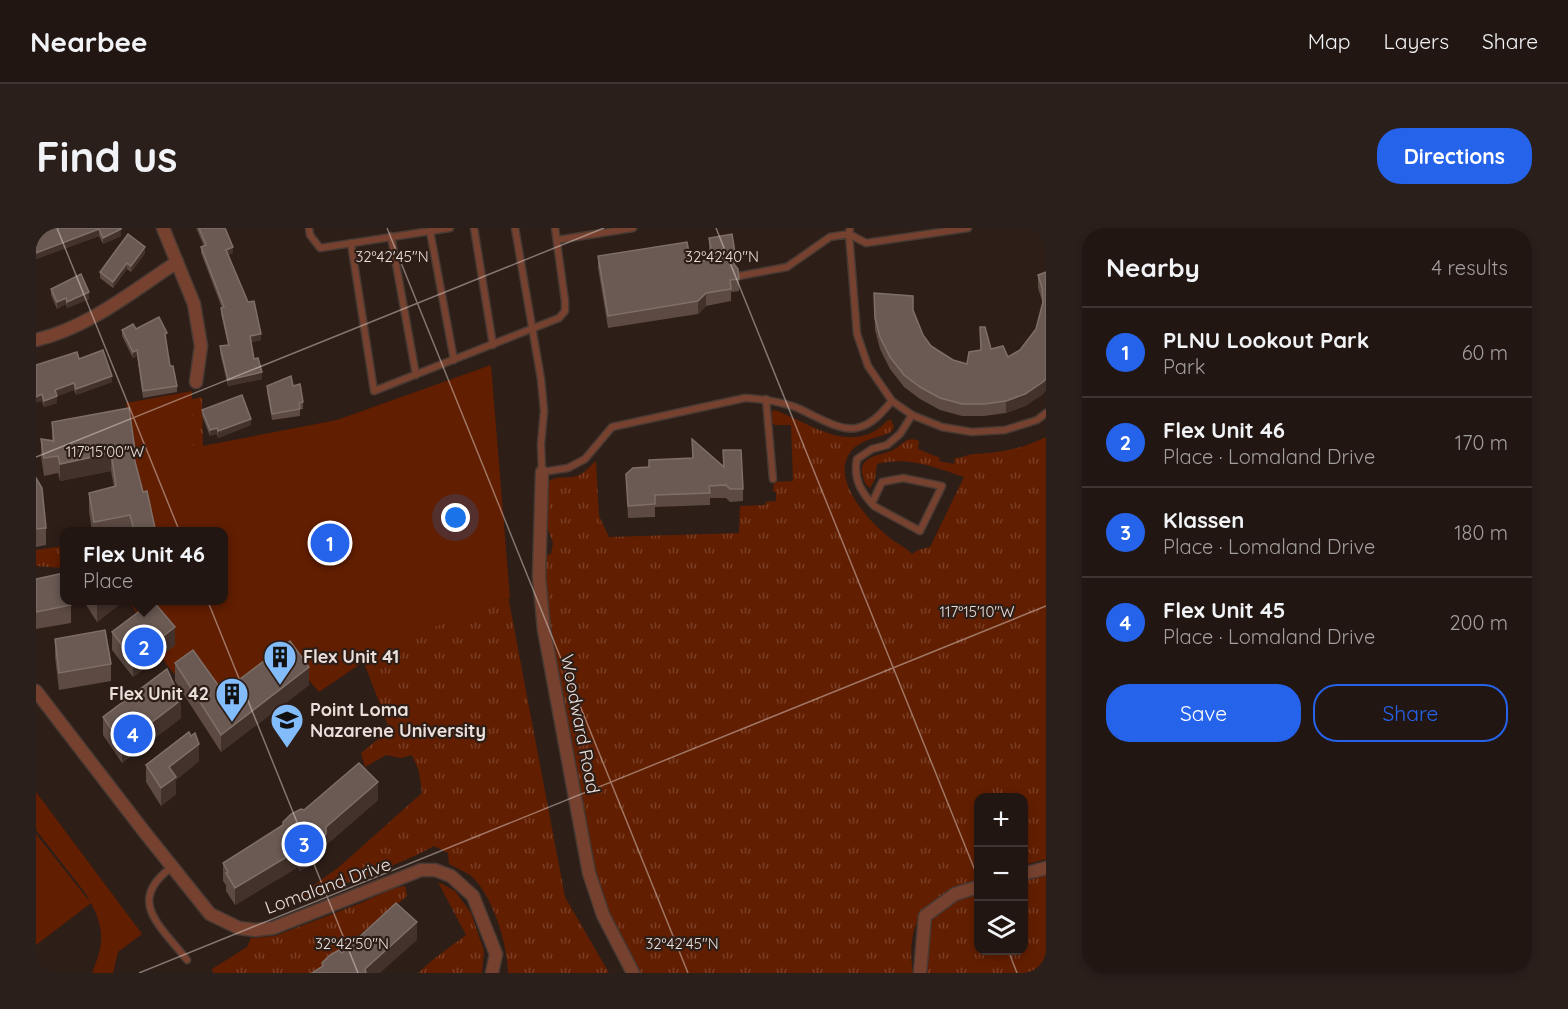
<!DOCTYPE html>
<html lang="en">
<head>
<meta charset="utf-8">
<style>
  :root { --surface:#221612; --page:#2a1f1b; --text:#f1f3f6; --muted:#a29f9f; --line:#3f3532; --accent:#2563eb }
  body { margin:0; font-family:Quicksand,sans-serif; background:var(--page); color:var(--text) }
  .controls { position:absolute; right:18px; bottom:18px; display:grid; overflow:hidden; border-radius:12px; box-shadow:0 3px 9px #0003 }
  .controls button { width:54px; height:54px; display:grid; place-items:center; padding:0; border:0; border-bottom:2px solid var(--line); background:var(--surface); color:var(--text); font:30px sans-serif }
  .you { position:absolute; left:420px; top:290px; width:21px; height:21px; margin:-15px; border:4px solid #fff; border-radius:50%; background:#1a73e8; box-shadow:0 0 0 9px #1a73e833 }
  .badge { display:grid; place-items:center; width:39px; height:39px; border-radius:50%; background:var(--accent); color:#fff; font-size:20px; font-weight:700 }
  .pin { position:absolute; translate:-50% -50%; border:3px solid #fff; box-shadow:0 2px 6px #0006 }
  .popup { position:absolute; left:24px; top:299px; width:168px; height:78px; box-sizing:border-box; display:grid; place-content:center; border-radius:12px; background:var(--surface); filter:drop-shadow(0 2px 4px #0005); font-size:20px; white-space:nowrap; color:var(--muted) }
  .popup b { font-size:22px; color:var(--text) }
  .popup::after { content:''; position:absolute; left:50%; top:100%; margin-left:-12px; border:12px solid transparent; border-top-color:var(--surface) }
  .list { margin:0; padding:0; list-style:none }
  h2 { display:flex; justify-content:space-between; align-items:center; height:78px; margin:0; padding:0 24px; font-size:26px }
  h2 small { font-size:20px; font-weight:400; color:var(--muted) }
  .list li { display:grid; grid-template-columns:39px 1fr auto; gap:18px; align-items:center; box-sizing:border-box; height:90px; padding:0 24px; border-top:2px solid var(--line) }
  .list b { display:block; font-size:22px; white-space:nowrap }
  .list p { margin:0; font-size:20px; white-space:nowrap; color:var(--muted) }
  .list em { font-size:20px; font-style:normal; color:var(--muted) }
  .actions { display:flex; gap:12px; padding:18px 24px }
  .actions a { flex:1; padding:14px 0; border:2px solid var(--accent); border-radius:24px; text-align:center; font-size:21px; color:var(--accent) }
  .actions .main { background:var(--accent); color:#fff }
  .icon { flex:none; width:33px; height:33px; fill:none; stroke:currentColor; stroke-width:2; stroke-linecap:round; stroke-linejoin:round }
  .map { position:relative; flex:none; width:1010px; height:745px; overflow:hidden; border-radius:24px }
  header { display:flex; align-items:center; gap:36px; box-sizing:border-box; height:84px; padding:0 30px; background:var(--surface); border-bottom:2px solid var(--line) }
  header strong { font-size:28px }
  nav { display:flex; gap:33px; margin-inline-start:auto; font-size:21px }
  .intro { display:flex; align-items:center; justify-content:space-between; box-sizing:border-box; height:144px; padding:0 36px }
  h1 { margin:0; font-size:42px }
  .button { padding:15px 27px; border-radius:24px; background:var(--accent); color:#fff; font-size:21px; font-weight:700 }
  main { display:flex; gap:36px; padding:0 36px }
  aside { flex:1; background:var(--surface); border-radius:24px; box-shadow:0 3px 9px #0003 }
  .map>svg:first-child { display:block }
  .grass { fill:url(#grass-tufts) }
  .park { fill:#621e00 }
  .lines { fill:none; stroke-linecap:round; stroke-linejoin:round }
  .service-casing { stroke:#483933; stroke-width:9 }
  .minor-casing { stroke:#483933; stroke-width:15 }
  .service { stroke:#76422f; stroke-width:6 }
  .minor { stroke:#76422f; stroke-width:12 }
  .wall { fill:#5c4a43 }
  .shaded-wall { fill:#43322b }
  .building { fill:#6b5a54; stroke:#7f6f69; stroke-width:1.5 }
  .ticks { fill:none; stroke:#eadfdb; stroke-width:1.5; stroke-opacity:0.45 }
  .labels { text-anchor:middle; stroke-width:4.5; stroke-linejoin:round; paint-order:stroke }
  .poi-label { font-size:18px; font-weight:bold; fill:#eadfdb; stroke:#2e1e18; text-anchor:start }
  .street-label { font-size:18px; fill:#eadfdb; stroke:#2e1e18 }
  .ticks-label { font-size:15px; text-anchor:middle; fill:#eadfdb; stroke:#2e1e18; stroke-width:4.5; stroke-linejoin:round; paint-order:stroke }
</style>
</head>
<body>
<header>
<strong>Nearbee</strong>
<nav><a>Map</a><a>Layers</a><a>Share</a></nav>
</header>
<div class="intro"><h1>Find us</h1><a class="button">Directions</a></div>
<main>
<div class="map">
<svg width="1010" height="745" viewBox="0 0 1010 745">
  <defs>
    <pattern id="grass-tufts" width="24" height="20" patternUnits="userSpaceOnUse" patternTransform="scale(1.5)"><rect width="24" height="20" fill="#621e00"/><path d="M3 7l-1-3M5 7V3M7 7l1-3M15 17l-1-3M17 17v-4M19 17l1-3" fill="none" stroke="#793e25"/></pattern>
  </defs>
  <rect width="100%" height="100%" fill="#2e1e18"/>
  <g class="grass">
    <path d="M166,169L167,220L472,368L529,669L573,745H472C472,717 456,665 434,647C428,643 420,640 413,636L412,625L398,618C353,642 304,658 256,673L303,639L386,565L383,543L376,527L365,530L350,527L329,539L325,525L354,502L325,427L188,372V304L121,303L153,172Z"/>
    <path d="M738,182C768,192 804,221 837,204C843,201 848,196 852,192H855L858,199L855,204C843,210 826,211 817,221C791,248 832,293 854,310C861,316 870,319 876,326L882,322L894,319L928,249C898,239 873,228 841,236L839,251L834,260C830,257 828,254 827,248C821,229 842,228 855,223C867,218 869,207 883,213L882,221L904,230L903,233L918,236L919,230C926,230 930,227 937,226C964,225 986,221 1010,209V631L988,637L987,570H942V651C894,668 868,688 877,745H601L562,665L508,377V328L515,326L517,315L511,299L510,257C516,245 535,253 545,246C551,243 555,237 560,233L563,288L573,309L703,305L704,278L729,277L730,274L740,273V264H737L738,254L757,253L755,197H739L736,195V184Z"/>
    <polygon points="28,318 28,340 0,338 0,322"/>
    <polygon points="1010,644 1010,745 889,745 894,692 922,669 942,663 942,722 987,722 988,650"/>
    <polygon points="402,654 419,663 435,685 448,723 446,745 382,745 399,730 430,707"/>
    <polygon points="369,658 371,668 277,745 177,745 176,741 211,719 215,710 239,708 325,675 355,661"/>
  </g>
  <g class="park">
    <polygon points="455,137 474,370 354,416 283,464 255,431 175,490 131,437 93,373 188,372 188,304 115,303 99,239 90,175 156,163 156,220 301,192"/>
    <path d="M0,564L106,706L82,724L77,745H56C68,717 69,702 55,675L0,717V606L54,674L50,666L0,602Z"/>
  </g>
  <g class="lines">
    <g class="service-casing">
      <g id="service">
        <polyline points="273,0 274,7 284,20 414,0"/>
        <polyline points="438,0 457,117"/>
        <path d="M479,0L505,151L508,183L505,216L506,244L532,240L549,231L576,199L709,170C726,171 742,173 759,179C777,186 805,206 824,199C838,195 847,183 856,173"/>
        <polyline points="814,0 813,6 830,15 932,0"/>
        <polyline points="394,3 418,132"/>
        <polyline points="355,8 380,147"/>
        <polyline points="521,12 597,0"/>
        <polyline points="315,15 338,163 523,90 529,83 529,73 519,0"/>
        <polyline points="703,48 751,39 794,9 813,6 821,106 832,138 856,173 876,187 906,199 936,204 969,202 1001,192 1010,185"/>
        <polyline points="730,171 737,251"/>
        <path d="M836,275L846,254L867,250L906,258L884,303L838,278C825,264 817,251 821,231L836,221L851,217L864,206L876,187"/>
        <path d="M136,639C89,673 125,698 151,732"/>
      </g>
    </g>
    <g class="minor-casing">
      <g id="minor">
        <polyline points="127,0 158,76 165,118 160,154"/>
        <path d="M0,112C52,100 97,63 141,34"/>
        <polyline points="506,244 503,349 508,402 553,645 567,687 597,745"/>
        <polyline points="0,463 110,606 174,686 203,700 219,702 237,700 385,642 399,642 415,648 437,668 460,726 456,745"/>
        <polyline points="987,646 1010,640"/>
        <polyline points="884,745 889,688 919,666 942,659"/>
      </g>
    </g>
    <use href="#service" class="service"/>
    <use href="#minor" class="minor"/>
  </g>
  <g class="wall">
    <polygon points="8,0 87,0 85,1 85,8 67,16 63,8 0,31 0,4 8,2"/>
    <polygon points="160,0 189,0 197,25 192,27 225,112 215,114 218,131 226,151 192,158 184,125 184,118 192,117 185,86 186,80 165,25 165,19 168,18"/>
    <polygon points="673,10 700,39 703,51 703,63 695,64 695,73 670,78 662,86 572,100 562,40 562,28 655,35 675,32 673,22"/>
    <polygon points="109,25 95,44 91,41 77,60 64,50 64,44"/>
    <polygon points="1010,44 1007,166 989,178 970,185 948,188 926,188 904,182 884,171 868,159 854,141 844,121 839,102 838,65 877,82 887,107 895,118 917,132 931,136 945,122 944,99 955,121 972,129 984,122 1000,101 1007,76 1002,60 1002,47"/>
    <polygon points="15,61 53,71 31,80 30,76 21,81 15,67"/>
    <polygon points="100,101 131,112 130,112 134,138 141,158 141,164 107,170 101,128 97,130 86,108 86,102"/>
    <polygon points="43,131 76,154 40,167 38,162 21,168 21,175 8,179 6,173 0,137"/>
    <polygon points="231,158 257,158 267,174 267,181 264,181 264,188 236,192 231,164"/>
    <polygon points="166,182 215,197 182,210 181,206 174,208 166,188"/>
    <polygon points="16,194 99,222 99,233 107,264 119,300 119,303 56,303 53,283 53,265 78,259 75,243 24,253 22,245 8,248 5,228 5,211 16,212"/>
    <polygon points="656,211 707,261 707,273 694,274 690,270 674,270 674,277 619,279 619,289 592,290 590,246 613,239 656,230"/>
    <polygon points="0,250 10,300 10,317 0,319"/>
    <polygon points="0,351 35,377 35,395 0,401"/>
    <polygon points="47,372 89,372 61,394"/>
    <polygon points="76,404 139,417 97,449 76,422"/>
    <polygon points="19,411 75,436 75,453 23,462 19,429"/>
    <polygon points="139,435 187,464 273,457 185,524 139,453"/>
    <polygon points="67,489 145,490 86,535 67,507"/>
    <polygon points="163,533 140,552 140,566 125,578 110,554 110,537"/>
    <polygon points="342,572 290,617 290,623 278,636 263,643 262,639 199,677 190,663 190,657 187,653 187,635 247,598 247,594 268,582"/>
  </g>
  <g class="shaded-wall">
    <polygon points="63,1 63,8 0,31 0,25"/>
    <polygon points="85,1 85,8 67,16 67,10"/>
    <polygon points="109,19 109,25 95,44 95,38"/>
    <polygon points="197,19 197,25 190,28 190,22"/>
    <polygon points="91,35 91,41 77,60 77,54"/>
    <polygon points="53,64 53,71 31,80 31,74"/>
    <polygon points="670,65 670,78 662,86 662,73"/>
    <polygon points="30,70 30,76 21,81 21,74"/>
    <polygon points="225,106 225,112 214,115 214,108"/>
    <polygon points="101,122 101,128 97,130 97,124"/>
    <polygon points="226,144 226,151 192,158 192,152"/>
    <polygon points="76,148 76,154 40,167 40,161"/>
    <polygon points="1010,151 1010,163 1007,166 989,178 970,185 970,173"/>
    <polygon points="38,155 38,162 19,169 19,162"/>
    <polygon points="6,166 6,173 0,175 0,169"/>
    <polygon points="21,168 21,175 8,179 8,173"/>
    <polygon points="215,191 215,197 182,210 182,203"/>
    <polygon points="181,200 181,206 174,208 174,202"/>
    <polygon points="75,225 75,243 24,253 24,236"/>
    <polygon points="66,372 89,372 61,394 61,376"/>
    <polygon points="139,399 139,417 97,449 97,432"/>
    <polygon points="273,439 273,457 185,524 185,507"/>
    <polygon points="145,472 145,490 86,535 86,517"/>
    <polygon points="163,516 163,533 140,552 140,566 125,578 125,560 133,539"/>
    <polygon points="342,554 342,572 290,617 290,623 278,636 263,643 263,625 290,599"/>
    <polygon points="262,622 262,639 199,677 199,660"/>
    <polygon points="381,694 381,712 344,745 329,745 329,741"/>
  </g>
  <g class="building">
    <polygon points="9,0 84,0 85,1 67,10 63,1 0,25 0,4 10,2"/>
    <polygon points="163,0 189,0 197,19 190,22 212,74 218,73 225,106 214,108 218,131 222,130 226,144 192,152 184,118 193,117 185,80 188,79 165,19 170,17"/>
    <polygon points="92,6 109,19 95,38 91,35 77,54 64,44"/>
    <polygon points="696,6 700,31 698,36 702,41 703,51 694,52 695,61 670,65 662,73 572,88 562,28 651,14 655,35 677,31 673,10"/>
    <polygon points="1010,44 1010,151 1007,154 989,166 970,173 948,176 926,176 904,170 884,159 868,147 854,129 844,109 839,90 838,65 877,68 877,82 887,107 895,118 917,132 931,136 933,124 945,122 944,99 949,99 955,121 967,118 972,129 984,122 1000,101 1007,74 1006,60 1002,47"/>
    <polygon points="45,46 53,64 31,74 30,70 21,74 15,61"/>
    <polygon points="123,89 131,105 129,106 134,138 137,138 141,158 107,163 101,122 97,124 86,102 97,96 100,101"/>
    <polygon points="67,122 76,148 40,161 38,155 19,162 21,168 8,173 6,166 0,169 0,137 41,124 43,131"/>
    <polygon points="255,148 257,158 264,156 267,174 263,175 264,181 236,186 231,158"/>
    <polygon points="206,167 215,191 182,203 181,200 174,202 166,182"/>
    <polygon points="93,180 99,222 96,222 107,264 111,263 119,300 98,302 94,287 58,294 53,265 80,258 75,225 24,236 22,228 8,230 5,211 18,213 16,194"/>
    <polygon points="656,211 688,239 687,222 705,222 707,261 694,261 690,257 673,258 674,265 619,267 619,276 592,278 590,246 597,240 613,239 613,232 657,230"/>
    <polygon points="0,250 6,260 10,300 0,301"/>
    <polygon points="28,345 28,372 34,372 35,377 0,384 0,351"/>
    <polygon points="58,372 66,372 61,376"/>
    <polygon points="117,373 139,399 97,432 76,404"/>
    <polygon points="69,402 75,436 23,445 19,411"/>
    <polygon points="254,413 273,439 185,507 139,435 157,422 187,464"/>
    <polygon points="131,441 145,472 86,517 67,489"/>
    <polygon points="153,504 155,508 159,505 163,516 133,539 140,549 125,560 110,537"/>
    <polygon points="323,535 342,554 290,599 290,606 278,618 263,625 262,622 199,660 190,645 192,644 187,635 247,597 247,594 255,586 265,581 268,582"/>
    <polygon points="360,675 381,694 329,741 330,745 276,745 287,738 286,735 294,727 303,722 306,725"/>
  </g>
  <path class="ticks" d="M21,0L322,745M351,0L652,745M680,0L942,650M1009,0L1010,1M0,229L568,0M972,722L981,745M103,745L1010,378"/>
  <defs>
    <g id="building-pin" transform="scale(1.725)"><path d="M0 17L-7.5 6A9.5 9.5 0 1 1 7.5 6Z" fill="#83bcfb" stroke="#2e1e18"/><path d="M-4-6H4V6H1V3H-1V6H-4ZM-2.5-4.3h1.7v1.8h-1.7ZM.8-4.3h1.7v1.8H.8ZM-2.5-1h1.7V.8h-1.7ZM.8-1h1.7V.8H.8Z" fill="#111"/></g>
    <g id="university-pin" transform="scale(1.725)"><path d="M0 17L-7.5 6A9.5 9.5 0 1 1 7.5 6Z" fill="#83bcfb" stroke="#2e1e18"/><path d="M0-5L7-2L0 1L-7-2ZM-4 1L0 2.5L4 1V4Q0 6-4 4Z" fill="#111"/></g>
  </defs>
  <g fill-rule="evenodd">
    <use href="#building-pin" x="244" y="429"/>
    <use href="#building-pin" x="196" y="466"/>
    <use href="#university-pin" x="251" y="492"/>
  </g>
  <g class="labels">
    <g class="poi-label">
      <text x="267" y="435">Flex Unit 41</text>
      <text x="173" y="472" text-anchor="end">Flex Unit 42</text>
      <text x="274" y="488">Point Loma<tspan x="274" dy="21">Nazarene University</tspan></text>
    </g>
    <g class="street-label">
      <text transform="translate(544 496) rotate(79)" y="6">Woodward Road</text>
      <text transform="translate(292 658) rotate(-20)" y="6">Lomaland Drive</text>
    </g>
  </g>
  <g class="ticks-label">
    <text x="356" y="34">32°42'45"N</text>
    <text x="686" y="34">32°42'40"N</text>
    <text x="69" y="229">117°15'00"W</text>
    <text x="941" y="389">117°15'10"W</text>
    <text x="316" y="721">32°42'50"N</text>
    <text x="646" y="721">32°42'45"N</text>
  </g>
</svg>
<div class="controls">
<button>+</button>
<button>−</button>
<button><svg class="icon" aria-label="layers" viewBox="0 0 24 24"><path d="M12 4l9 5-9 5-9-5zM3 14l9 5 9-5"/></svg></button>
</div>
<div class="you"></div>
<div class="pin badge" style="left:294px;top:315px">1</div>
<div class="pin badge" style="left:108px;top:419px">2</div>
<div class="popup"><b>Flex Unit 46</b>Place</div>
<div class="pin badge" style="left:268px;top:616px">3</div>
<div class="pin badge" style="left:97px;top:506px">4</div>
</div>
<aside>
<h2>Nearby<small>4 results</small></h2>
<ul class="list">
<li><span class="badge">1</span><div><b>PLNU Lookout Park</b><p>Park</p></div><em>60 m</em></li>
<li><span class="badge">2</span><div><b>Flex Unit 46</b><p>Place · Lomaland Drive</p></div><em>170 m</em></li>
<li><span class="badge">3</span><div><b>Klassen</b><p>Place · Lomaland Drive</p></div><em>180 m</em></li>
<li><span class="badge">4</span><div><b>Flex Unit 45</b><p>Place · Lomaland Drive</p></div><em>200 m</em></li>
</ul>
<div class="actions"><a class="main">Save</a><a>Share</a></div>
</aside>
</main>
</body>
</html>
